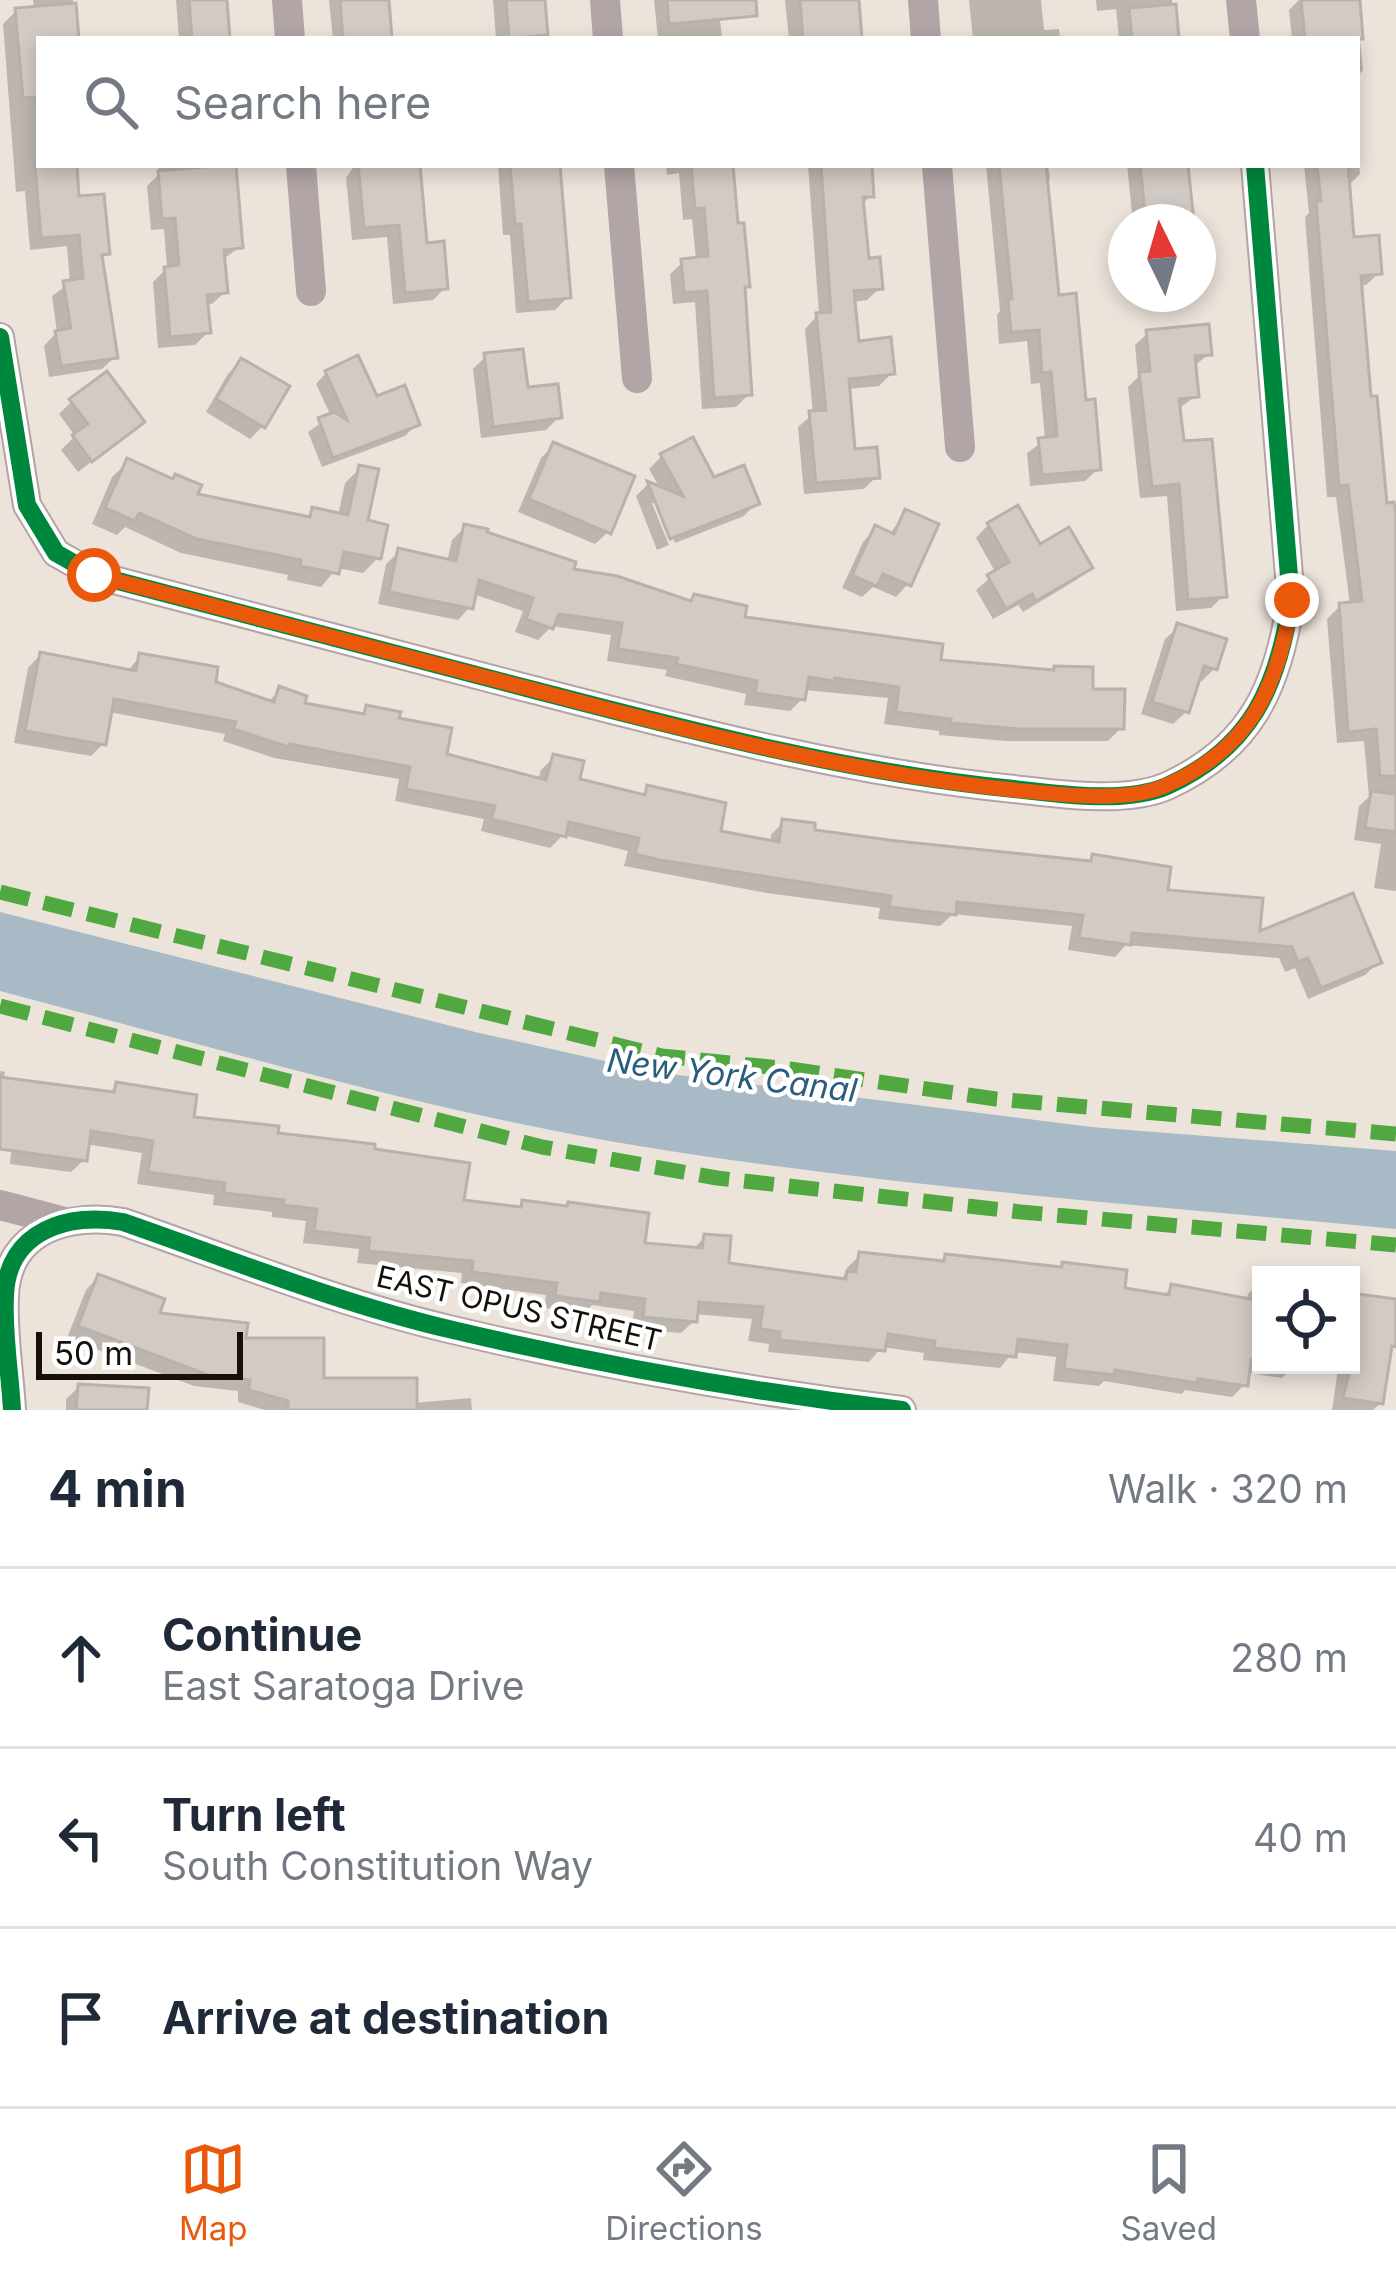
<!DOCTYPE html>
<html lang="en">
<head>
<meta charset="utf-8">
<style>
  :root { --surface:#fff; --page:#f6f6f7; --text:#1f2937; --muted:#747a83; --line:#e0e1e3; --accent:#ea580c }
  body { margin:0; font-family:Inter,sans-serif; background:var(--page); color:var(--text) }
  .controls { position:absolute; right:36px; bottom:36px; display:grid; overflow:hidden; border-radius:0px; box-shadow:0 6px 18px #0003 }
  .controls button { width:108px; height:108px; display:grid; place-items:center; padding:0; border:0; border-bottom:3px solid var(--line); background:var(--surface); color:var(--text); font:60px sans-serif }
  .compass { position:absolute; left:1108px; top:204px; width:108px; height:108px; border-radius:50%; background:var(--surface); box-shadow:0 6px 18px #0003; rotate:355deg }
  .scale { position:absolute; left:36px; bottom:30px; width:207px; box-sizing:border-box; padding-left:12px; border:6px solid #15100a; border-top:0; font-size:33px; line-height:42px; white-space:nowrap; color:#15100a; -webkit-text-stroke:9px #fff; paint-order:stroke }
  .stop { position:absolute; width:36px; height:36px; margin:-27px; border:9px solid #ea580c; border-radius:50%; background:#fff }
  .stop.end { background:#ea580c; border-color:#fff; box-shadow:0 3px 12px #0008 }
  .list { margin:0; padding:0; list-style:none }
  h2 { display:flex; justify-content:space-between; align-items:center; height:156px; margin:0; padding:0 48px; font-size:51px }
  h2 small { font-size:39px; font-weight:400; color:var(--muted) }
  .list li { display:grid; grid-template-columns:78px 1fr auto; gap:36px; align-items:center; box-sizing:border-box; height:180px; padding:0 48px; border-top:3px solid var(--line) }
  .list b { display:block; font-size:45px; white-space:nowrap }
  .list p { margin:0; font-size:39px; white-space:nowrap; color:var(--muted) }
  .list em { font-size:39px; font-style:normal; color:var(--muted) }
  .icon { flex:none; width:66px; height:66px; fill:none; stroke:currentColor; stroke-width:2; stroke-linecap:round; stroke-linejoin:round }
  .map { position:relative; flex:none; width:1396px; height:1410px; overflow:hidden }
  .search { position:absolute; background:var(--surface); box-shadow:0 6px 18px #0003; left:36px; right:36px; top:36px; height:132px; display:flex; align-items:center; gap:30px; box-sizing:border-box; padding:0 42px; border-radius:0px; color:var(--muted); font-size:45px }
  .sheet { height:696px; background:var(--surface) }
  nav { display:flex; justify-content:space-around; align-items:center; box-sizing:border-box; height:168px; border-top:3px solid var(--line); background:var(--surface); font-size:33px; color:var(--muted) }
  nav a { display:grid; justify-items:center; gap:6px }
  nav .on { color:var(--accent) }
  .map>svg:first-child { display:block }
  .water { fill:#a7bac6 }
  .shadow { fill:#0003 }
  .building { fill:#d2cac4; stroke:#b9b1ac; stroke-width:3 }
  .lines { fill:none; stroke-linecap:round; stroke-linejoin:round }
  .minor { stroke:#b2a5a5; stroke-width:30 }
  .quiet { stroke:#51a841; stroke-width:15; stroke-dasharray:30 15; stroke-linecap:butt }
  .cycleway-casing { stroke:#fff; stroke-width:26 }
  .cycleway { stroke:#00873e; stroke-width:18 }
  .route { stroke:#ea580c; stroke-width:15 }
  .labels { text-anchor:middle; stroke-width:9; stroke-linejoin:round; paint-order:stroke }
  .street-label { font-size:30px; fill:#15100a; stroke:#fff }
  .water-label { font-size:33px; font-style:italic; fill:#2a5d7d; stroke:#fff }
</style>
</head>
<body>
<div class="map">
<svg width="1396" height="1410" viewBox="0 0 1396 1410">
  <rect width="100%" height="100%" fill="#ece4db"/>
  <path class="water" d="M0,912L475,1032L654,1072L1091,1127L1396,1151V1229C1146,1205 893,1187 645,1147C427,1112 214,1047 0,991Z"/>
  <g class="shadow">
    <polygon points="33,0 73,0 76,39 39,39 39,165 74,165 76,199 107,253 100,260 115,357 102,369 49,377 44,346 57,332 52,296 70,283 67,246 30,250 25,191 16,192 3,24 16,11 34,10"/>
    <polygon points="176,0 223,0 227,39 179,39"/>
    <polygon points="329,0 386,0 389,39 333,39"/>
    <polygon points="493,0 543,0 545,34 541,39 496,39"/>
    <polygon points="654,0 718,0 722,39 658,39"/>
    <polygon points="785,0 858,0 861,39 789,39"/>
    <polygon points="969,0 1041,0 1044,30 1059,29 1060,39 973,39"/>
    <polygon points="1096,0 1172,0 1176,39 1119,39 1116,9 1097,11"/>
    <polygon points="1299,0 1356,0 1363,70 1357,77 1357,39 1292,39 1289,10"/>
    <polygon points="1357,134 1360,174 1347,187 1352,241 1379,273 1366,285 1358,286 1368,400 1384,506 1396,543 1396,891 1374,888 1381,844 1354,840 1359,806 1369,797 1364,741 1337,743 1327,619 1340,606 1350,605 1336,497 1327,497 1305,217 1309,213 1304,165 1357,165"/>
    <polygon points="158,165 233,165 240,247 222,260 225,292 212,304 205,305 208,332 195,345 158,348 153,282 167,268 164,229 151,230 147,186 159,174"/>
    <polygon points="355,165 417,165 424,246 445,288 433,300 393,304 387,237 352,240 346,178"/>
    <polygon points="498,165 558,165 568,297 555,310 516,313 510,235 503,235"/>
    <polygon points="666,165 730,165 747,286 742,290 749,394 736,407 702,409 695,302 673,304 670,274 683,262 696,260 692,219 683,220 679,173 667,175"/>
    <polygon points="808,165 869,165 871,196 861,205 866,261 880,288 867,300 852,302 856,344 892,373 879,386 847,389 853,452 877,476 864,489 804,494 798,427 813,414 805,329 819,314"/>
    <polygon points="986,165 1048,165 1050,179 1045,184 1056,298 1098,469 1085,481 1030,486 1027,453 1045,440 1040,383 1031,384 1027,341 999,344 997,315 1000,311"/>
    <polygon points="1127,165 1185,165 1191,222 1133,222"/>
    <polygon points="1148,333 1209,354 1193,367 1196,396 1178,409 1181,444 1224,595 1211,608 1176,611 1167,496 1140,498 1128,387 1138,377 1135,345"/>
    <polygon points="486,356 559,417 546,430 481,438 473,369"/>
    <polygon points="241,361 263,426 250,439 206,412 228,374"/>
    <polygon points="326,373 376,400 416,425 405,436 322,467 308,432 331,416 316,384"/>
    <polygon points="71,402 128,434 78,472 61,450 75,436 59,414"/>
    <polygon points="554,445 608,532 595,544 518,512 541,458"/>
    <polygon points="662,456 713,481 756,503 744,516 675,543 659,503 652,503 669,545 657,550 636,496 647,485 661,490 649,469"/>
    <polygon points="128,462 194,496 305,519 313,510 338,516 345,483 360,468 365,523 378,558 363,573 337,568 321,587 287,580 288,575 181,553 125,527 117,535 92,524 112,477"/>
    <polygon points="906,512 908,584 896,597 873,587 862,597 842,588 863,542 875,529 889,535"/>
    <polygon points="988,525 1039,548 1089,567 1076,580 1023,612 1018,605 993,619 976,590 996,573 976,538"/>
    <polygon points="465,527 570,572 741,620 1090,692 1121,728 1108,741 1005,741 939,735 939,731 884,724 888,698 804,690 803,698 790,711 744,705 746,694 665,676 667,670 607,661 611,635 552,626 538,640 515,632 523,611 473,594 470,607 458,620 378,604 386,564 399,552 447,562 452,540"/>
    <polygon points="1178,627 1214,669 1202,681 1196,681 1186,712 1173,724 1141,714 1165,639"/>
    <polygon points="40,655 127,672 140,656 267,703 280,690 301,705 359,716 367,708 396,721 443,756 538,781 541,770 554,757 576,781 640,797 648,788 717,834 770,844 771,835 783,822 811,833 1086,864 1093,858 1256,936 1378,962 1365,975 1308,999 1295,968 1285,972 1279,958 1126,945 1115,957 1068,950 1072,926 953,914 940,926 878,919 880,908 767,893 624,866 628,851 563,835 550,848 481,831 484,819 395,801 399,779 274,758 223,741 225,734 109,712 103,744 91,756 14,743 28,668"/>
    <polygon points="0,1071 5,1072 3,1080 108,1094 117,1085 190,1120 372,1152 461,1203 516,1209 523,1203 641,1246 692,1250 705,1237 726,1265 841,1282 847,1268 860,1255 940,1263 946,1257 1162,1297 1172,1287 1247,1301 1248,1294 1261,1282 1261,1365 1295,1365 1282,1378 1246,1373 1245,1384 1232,1397 1185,1390 1182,1394 1104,1381 1099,1386 1053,1381 1056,1357 1013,1352 1000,1368 923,1360 924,1353 882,1347 869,1362 768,1352 769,1344 748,1341 752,1319 695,1314 694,1321 681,1333 632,1329 634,1311 592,1305 584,1313 544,1308 546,1295 461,1283 462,1273 357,1263 359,1249 303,1243 306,1221 272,1217 272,1212 213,1205 214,1195 137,1184 142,1153 86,1144 84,1160 71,1172 10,1164 12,1143 0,1142"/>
    <polygon points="98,1277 155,1315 243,1341 321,1381 414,1403 471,1398 472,1410 265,1410 238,1402 238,1391 194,1386 67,1338 86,1290"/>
    <polygon points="1351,1295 1381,1403 1373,1410 1332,1410 1338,1369 1313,1365 1351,1365"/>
    <polygon points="79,1387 144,1410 66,1410 66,1399"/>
  </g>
  <g class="building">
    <polygon points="189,0 227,0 230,39 192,39"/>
    <polygon points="340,0 389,0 392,39 343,39"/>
    <polygon points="506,0 545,0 548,35 509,39"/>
    <polygon points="667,0 756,0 757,16 669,24"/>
    <polygon points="800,0 859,0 862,39 803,39"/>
    <polygon points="1301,0 1360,0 1363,39 1305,39"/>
    <polygon points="76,3 79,39 39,39 39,97 23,98 15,8"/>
    <polygon points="1176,4 1179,39 1132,39 1129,8"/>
    <polygon points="35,165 77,165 79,196 104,194 110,254 102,255 118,358 61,366 55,331 71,328 63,281 83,278 79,235 41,238"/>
    <polygon points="224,165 236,165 243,248 224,250 228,293 207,295 211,333 170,337 164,267 179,265 175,218 162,219 158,171"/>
    <polygon points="358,165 420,165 427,243 444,241 448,289 405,293 399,225 364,228"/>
    <polygon points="510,165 560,165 571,298 528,302 521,224 515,224"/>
    <polygon points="691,165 733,165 738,223 744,223 750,287 745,287 752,395 714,398 707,291 684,293 681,259 708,256 704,208 695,209"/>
    <polygon points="821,165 872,165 874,197 863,197 869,258 880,257 883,289 854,291 859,341 891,337 895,374 849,379 855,449 877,447 880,478 816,483 809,411 826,410 816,313 831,312"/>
    <polygon points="999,165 1046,165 1059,295 1076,293 1086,400 1095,399 1101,470 1042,475 1038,438 1057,436 1051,372 1042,373 1039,330 1011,332 1008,299 1012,299"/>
    <polygon points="1140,165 1188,165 1194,222 1146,222"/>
    <polygon points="1317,165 1348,165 1354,237 1379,235 1382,274 1361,276 1371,396 1377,396 1387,503 1394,502 1396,514 1396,776 1380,776 1376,729 1348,732 1339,603 1362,601 1348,485 1339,486 1316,201 1321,201"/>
    <polygon points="1209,324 1212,355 1195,356 1199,397 1179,399 1184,441 1212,439 1227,597 1188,600 1179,484 1152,487 1139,372 1150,371 1146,330"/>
    <polygon points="523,349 528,387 558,384 562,418 493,427 484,353"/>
    <polygon points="358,355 377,396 405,385 420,425 333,458 318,418 334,412 347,420 325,371"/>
    <polygon points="241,358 290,386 265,428 216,399"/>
    <polygon points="107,371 145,422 92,462 72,435 88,424 69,399"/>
    <polygon points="693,437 714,477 744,465 760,504 670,539 647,481 683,496 660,454"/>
    <polygon points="553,442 635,476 611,534 529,499"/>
    <polygon points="127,458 173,479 175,474 202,485 198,494 310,517 312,507 348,515 359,465 379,469 368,520 388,525 381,559 344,552 339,574 300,566 301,560 197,539 139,513 135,521 105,508"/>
    <polygon points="1018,505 1040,544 1069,527 1093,568 1036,601 1032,594 1006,609 987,575 1009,562 987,523"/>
    <polygon points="905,509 939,524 911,586 883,574 877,586 852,575 875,525 894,534"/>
    <polygon points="464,524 488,529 487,532 576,562 574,569 617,576 691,601 694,594 747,606 745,617 943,644 941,660 1054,670 1054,666 1093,667 1093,689 1125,689 1124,729 1019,729 950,723 951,719 896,712 899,687 835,678 834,681 809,677 805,700 755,693 757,681 676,664 678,658 618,649 622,623 559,614 553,629 526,619 533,598 479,580 473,609 389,592 398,548 456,561"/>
    <polygon points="1177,623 1227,639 1217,670 1204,666 1189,713 1152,702"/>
    <polygon points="40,652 136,671 139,653 218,667 216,682 274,702 279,686 307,696 305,703 364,714 366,705 401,712 399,718 452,728 447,754 546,780 553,754 584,761 580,779 645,795 647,785 726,803 721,831 779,842 782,819 815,823 815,830 897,841 1091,861 1092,854 1171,867 1168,890 1263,898 1260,931 1353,893 1382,963 1321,988 1308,958 1298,962 1292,947 1132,933 1131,945 1079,938 1083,915 957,902 956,915 889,907 891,896 660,860 635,854 639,838 569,822 566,837 491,819 495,806 406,789 410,767 290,744 289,747 233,729 236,722 114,699 106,745 25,731"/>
    <polygon points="1371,791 1396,794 1396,832 1365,828"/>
    <polygon points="0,1077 114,1092 116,1082 197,1095 194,1117 279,1126 278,1133 375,1144 375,1149 470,1163 464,1200 521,1207 522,1200 567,1206 568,1202 649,1213 645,1243 702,1248 704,1234 731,1236 729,1263 846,1279 847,1271 856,1272 859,1252 944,1261 945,1254 1062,1267 1062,1262 1127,1270 1125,1288 1169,1295 1171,1284 1261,1301 1261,1361 1251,1360 1248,1386 1198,1379 1197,1383 1115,1370 1114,1375 1064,1369 1067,1345 1018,1339 1016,1357 934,1348 935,1341 888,1334 885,1351 779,1340 780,1332 760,1329 763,1307 699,1302 697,1322 643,1317 645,1299 601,1293 600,1302 555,1296 557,1283 472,1272 473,1261 368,1251 370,1238 314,1231 317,1209 283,1205 284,1200 224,1193 225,1183 148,1172 153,1141 91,1131 87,1161 0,1149"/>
    <polygon points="98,1274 165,1299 160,1313 248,1323 246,1338 324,1338 324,1378 417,1378 417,1410 288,1410 288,1401 249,1390 250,1380 208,1375 78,1326"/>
    <polygon points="1351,1293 1396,1299 1396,1347 1392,1346 1383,1404 1343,1398 1351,1365"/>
    <polygon points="78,1384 149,1388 147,1410 76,1410"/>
  </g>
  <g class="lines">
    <g class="minor">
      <polyline points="287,0 290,39"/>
      <polyline points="605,0 608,39"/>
      <polyline points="923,0 926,39"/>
      <polyline points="1241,0 1245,39"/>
      <polyline points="301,165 311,291"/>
      <polyline points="619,165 637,378"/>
      <polyline points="937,165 960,447"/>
      <path d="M0,337L27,505L56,553L95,575C241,613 388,652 534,690C692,731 851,773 1014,789C1057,794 1126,804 1167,786C1251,748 1278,687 1291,600L1255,165"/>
      <polyline points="0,1205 61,1221"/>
      <path d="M12,1410C10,1373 3,1333 5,1296C7,1230 70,1212 123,1222C232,1260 341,1304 453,1330C601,1365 751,1392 902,1410"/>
    </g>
    <g class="quiet">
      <polyline points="0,892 662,1056 790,1069 996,1099 1396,1134"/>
      <polyline points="0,1006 542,1147 717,1178 1021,1212 1396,1245"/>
    </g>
    <g class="cycleway-casing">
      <g id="cycleway">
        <path d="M0,337L27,505L56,553L95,575C241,613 388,652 534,690C692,731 851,773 1014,789C1057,794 1126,804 1167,786C1251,748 1278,687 1291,600L1255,165"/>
        <path d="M12,1410C10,1373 3,1333 5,1296C7,1230 70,1212 123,1222C232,1260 341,1304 453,1330C601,1365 751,1392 902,1410"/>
      </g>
    </g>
    <use href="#cycleway" class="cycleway"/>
  </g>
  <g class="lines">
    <path class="route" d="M94,575C241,613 388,652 534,690C692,732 851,773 1014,790C1058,794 1126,804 1167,785C1251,748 1278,687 1292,600"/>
  </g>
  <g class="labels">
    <g class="street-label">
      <text transform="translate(519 1309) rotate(13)" y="10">EAST OPUS STREET</text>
    </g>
    <g class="water-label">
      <text transform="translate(732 1075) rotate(7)" y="12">New York Canal</text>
    </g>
  </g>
</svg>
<div class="controls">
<button><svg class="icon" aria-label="locate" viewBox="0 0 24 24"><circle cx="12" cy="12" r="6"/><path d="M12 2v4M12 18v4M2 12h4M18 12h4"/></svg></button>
</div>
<svg class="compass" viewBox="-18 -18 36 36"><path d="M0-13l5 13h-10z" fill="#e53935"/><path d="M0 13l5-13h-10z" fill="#747a83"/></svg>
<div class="scale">50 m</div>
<div class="stop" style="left:94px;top:575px"></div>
<div class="stop end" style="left:1292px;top:600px"></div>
<div class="search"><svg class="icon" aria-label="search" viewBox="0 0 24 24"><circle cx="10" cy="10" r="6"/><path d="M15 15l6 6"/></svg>Search here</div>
</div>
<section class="sheet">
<h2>4 min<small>Walk · 320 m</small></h2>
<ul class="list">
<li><svg class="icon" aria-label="ahead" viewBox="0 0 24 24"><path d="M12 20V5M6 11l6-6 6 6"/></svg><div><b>Continue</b><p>East Saratoga Drive</p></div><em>280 m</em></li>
<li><svg class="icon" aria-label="left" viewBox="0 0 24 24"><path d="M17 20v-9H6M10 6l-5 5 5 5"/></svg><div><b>Turn left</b><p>South Constitution Way</p></div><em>40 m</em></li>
<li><svg class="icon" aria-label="arrive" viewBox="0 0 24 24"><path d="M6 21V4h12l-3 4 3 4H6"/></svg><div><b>Arrive at destination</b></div></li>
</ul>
</section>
<nav>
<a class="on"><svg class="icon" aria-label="map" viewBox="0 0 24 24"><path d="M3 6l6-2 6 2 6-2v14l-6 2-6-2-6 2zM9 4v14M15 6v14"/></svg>Map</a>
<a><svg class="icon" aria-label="directions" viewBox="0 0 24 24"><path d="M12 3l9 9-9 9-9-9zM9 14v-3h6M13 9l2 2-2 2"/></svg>Directions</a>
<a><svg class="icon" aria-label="saved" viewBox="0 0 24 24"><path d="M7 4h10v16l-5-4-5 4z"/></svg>Saved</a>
</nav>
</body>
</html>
